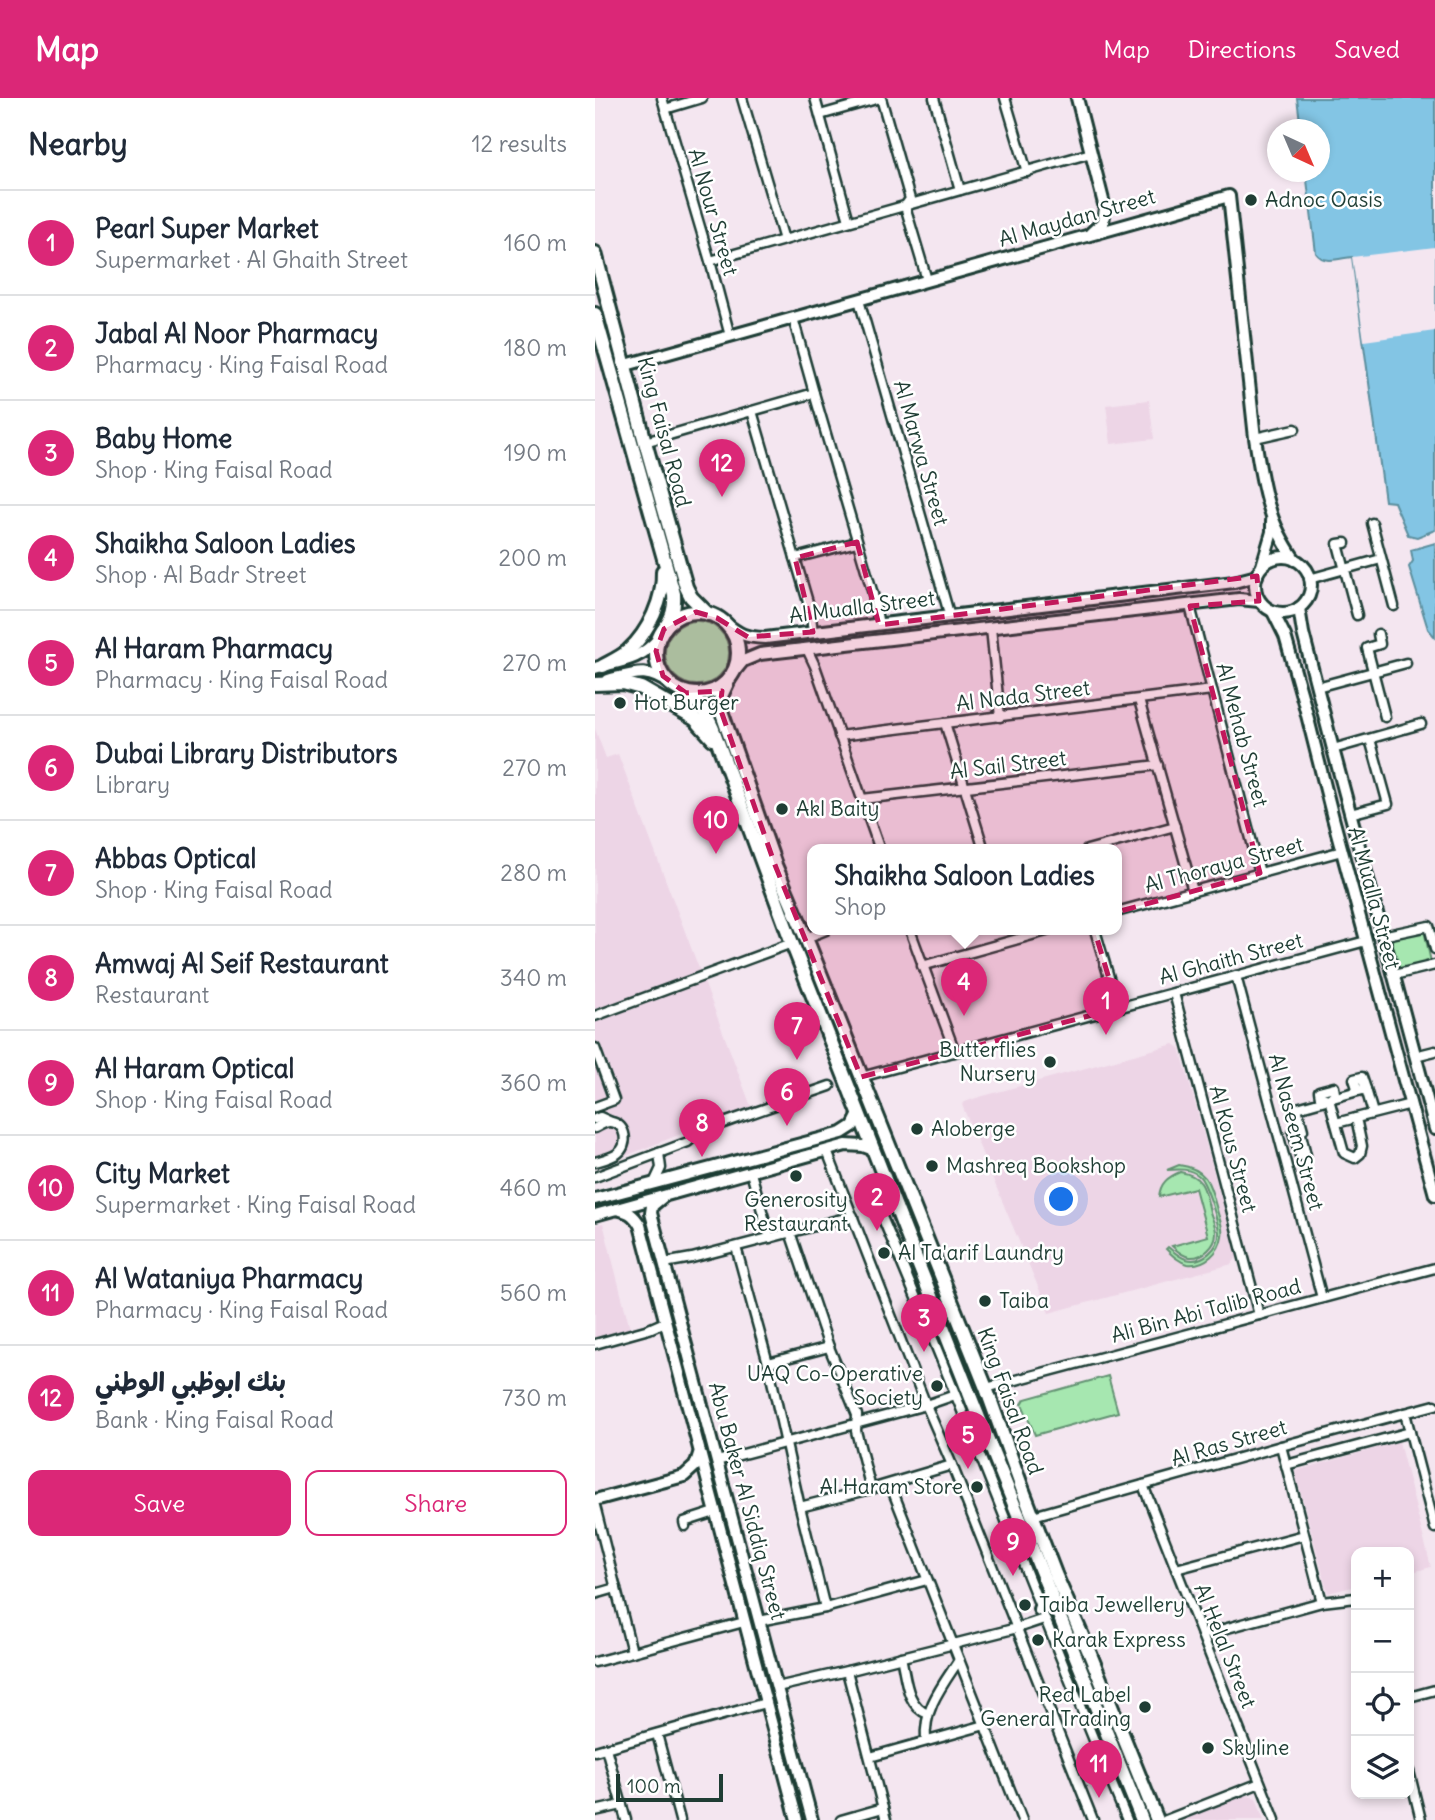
<!DOCTYPE html>
<html lang="en">
<head>
<meta charset="utf-8">
<style>
  :root { --surface:#fff; --page:#f6f6f7; --text:#1f2937; --muted:#747a83; --line:#e0e1e3; --accent:#db2777 }
  body { margin:0; font-family:Delius,"Playpen Sans Arabic",sans-serif; background:var(--page); color:var(--text) }
  .controls { position:absolute; right:21px; bottom:21px; display:grid; overflow:hidden; border-radius:14px; box-shadow:0 4px 10px #0003 }
  .controls button { width:63px; height:63px; display:grid; place-items:center; padding:0; border:0; border-bottom:2px solid var(--line); background:var(--surface); color:var(--text); font:35px sans-serif }
  .compass { position:absolute; left:672px; top:21px; width:63px; height:63px; border-radius:50%; background:var(--surface); box-shadow:0 4px 10px #0003; rotate:136deg }
  .scale { position:absolute; left:21px; bottom:18px; width:107px; box-sizing:border-box; padding-left:7px; border:4px solid #1f3d34; border-top:0; font-size:19px; line-height:24px; white-space:nowrap; color:#1f3d34; -webkit-text-stroke:5px #fff; paint-order:stroke }
  .you { position:absolute; left:467px; top:1102px; width:24px; height:24px; margin:-18px; border:5px solid #fff; border-radius:50%; background:#1a73e8; box-shadow:0 0 0 10px #1a73e833 }
  .badge { display:grid; place-items:center; width:46px; height:46px; border-radius:50%; background:var(--accent); color:#fff; font-size:23px; font-weight:700 }
  .pin { position:absolute; translate:-50% -58px; filter:drop-shadow(0 2px 4px #0008) }
  .pin::after { content:''; position:absolute; top:37px; width:24px; height:21px; background:inherit; clip-path:polygon(0 0,100% 0,50% 100%) }
  .popup { position:absolute; left:212px; top:746px; width:315px; height:91px; box-sizing:border-box; display:grid; place-content:center; border-radius:14px; background:var(--surface); filter:drop-shadow(0 2px 5px #0005); font-size:23px; white-space:nowrap; color:var(--muted) }
  .popup b { font-size:26px; color:var(--text) }
  .popup::after { content:''; position:absolute; left:50%; top:100%; margin-left:-14px; border:14px solid transparent; border-top-color:var(--surface) }
  .list { margin:0; padding:0; list-style:none }
  h2 { display:flex; justify-content:space-between; align-items:center; height:91px; margin:0; padding:0 28px; font-size:30px }
  h2 small { font-size:23px; font-weight:400; color:var(--muted) }
  .list li { display:grid; grid-template-columns:46px 1fr auto; gap:21px; align-items:center; box-sizing:border-box; height:105px; padding:0 28px; border-top:2px solid var(--line) }
  .list b { display:block; font-size:26px; white-space:nowrap }
  .list p { margin:0; font-size:23px; white-space:nowrap; color:var(--muted) }
  .list em { font-size:23px; font-style:normal; color:var(--muted) }
  .actions { display:flex; gap:14px; padding:21px 28px }
  .actions a { flex:1; padding:16px 0; border:2px solid var(--accent); border-radius:14px; text-align:center; font-size:24px; color:var(--accent) }
  .actions .main { background:var(--accent); color:#fff }
  .icon { flex:none; width:38px; height:38px; fill:none; stroke:currentColor; stroke-width:2; stroke-linecap:round; stroke-linejoin:round }
  .map { position:relative; flex:none; width:840px; height:1722px; overflow:hidden }
  header { display:flex; align-items:center; gap:42px; box-sizing:border-box; height:98px; padding:0 35px; background:var(--accent); color:#fff }
  header strong { font-size:33px }
  nav { display:flex; gap:38px; margin-inline-start:auto; font-size:24px }
  main { display:flex }
  aside { flex:1; background:var(--surface) }
  .map>svg:first-child { display:block }
  .built { fill:#edd5e6 }
  .green { fill:#a6e7b0; stroke:#629272; stroke-width:2 }
  .water { fill:#83c5e4; stroke:#5b8f9e; stroke-width:2 }
  .pier { fill:#f4e6f0 }
  .lines { fill:none; stroke-linecap:round; stroke-linejoin:round }
  .street-casing { stroke:#1f3d34; stroke-width:13 }
  .secondary-casing { stroke:#1f3d34; stroke-width:16 }
  .primary-casing { stroke:#1f3d34; stroke-width:18 }
  .street { stroke:#fff; stroke-width:8 }
  .secondary { stroke:#fff; stroke-width:10 }
  .primary { stroke:#fff; stroke-width:12 }
  .marked { fill:#c2185b; fill-opacity:0.2; stroke:#c2185b; stroke-width:5; stroke-dasharray:14 9; stroke-linejoin:round }
  .poi-dot { fill:#1f3d34; stroke:#fff; stroke-width:2.5 }
  .labels { text-anchor:middle; stroke-width:5; stroke-linejoin:round; paint-order:stroke }
  .poi-label { font-size:21px; fill:#1f3d34; stroke:#fff; text-anchor:start }
  .street-label { font-size:21px; fill:#1f3d34; stroke:#fff }
</style>
</head>
<body>
<header>
<strong>Map</strong>
<nav><a>Map</a><a>Directions</a><a>Saved</a></nav>
</header>
<main>
<aside>
<h2>Nearby<small>12 results</small></h2>
<ul class="list">
<li><span class="badge">1</span><div><b>Pearl Super Market</b><p>Supermarket · Al Ghaith Street</p></div><em>160 m</em></li>
<li><span class="badge">2</span><div><b>Jabal Al Noor Pharmacy</b><p>Pharmacy · King Faisal Road</p></div><em>180 m</em></li>
<li><span class="badge">3</span><div><b>Baby Home</b><p>Shop · King Faisal Road</p></div><em>190 m</em></li>
<li><span class="badge">4</span><div><b>Shaikha Saloon Ladies</b><p>Shop · Al Badr Street</p></div><em>200 m</em></li>
<li><span class="badge">5</span><div><b>Al Haram Pharmacy</b><p>Pharmacy · King Faisal Road</p></div><em>270 m</em></li>
<li><span class="badge">6</span><div><b>Dubai Library Distributors</b><p>Library</p></div><em>270 m</em></li>
<li><span class="badge">7</span><div><b>Abbas Optical</b><p>Shop · King Faisal Road</p></div><em>280 m</em></li>
<li><span class="badge">8</span><div><b>Amwaj Al Seif Restaurant</b><p>Restaurant</p></div><em>340 m</em></li>
<li><span class="badge">9</span><div><b>Al Haram Optical</b><p>Shop · King Faisal Road</p></div><em>360 m</em></li>
<li><span class="badge">10</span><div><b>City Market</b><p>Supermarket · King Faisal Road</p></div><em>460 m</em></li>
<li><span class="badge">11</span><div><b>Al Wataniya Pharmacy</b><p>Pharmacy · King Faisal Road</p></div><em>560 m</em></li>
<li><span class="badge">12</span><div><b>بنك ابوظبي الوطني</b><p>Bank · King Faisal Road</p></div><em>730 m</em></li>
</ul>
<div class="actions"><a class="main">Save</a><a>Share</a></div>
</aside>
<div class="map">
<svg width="840" height="1722" viewBox="0 0 840 1722">
  <rect width="100%" height="100%" fill="#f4e6f0"/>
  <filter id="ink" filterUnits="userSpaceOnUse"><feTurbulence type="fractalNoise" baseFrequency=".0143" numOctaves="2"/><feDisplacementMap in="SourceGraphic" scale="14" xChannelSelector="R" yChannelSelector="G"/><feConvolveMatrix kernelMatrix="1 2 1 2 8 2 1 2 1" color-interpolation-filters="sRGB"/></filter>
  <g filter="url(#ink)">
    <g class="built">
      <polygon points="554,302 559,341 516,346 511,307"/>
      <polygon points="0,631 11,660 23,656 157,1011 101,1030 0,1070"/>
      <polygon points="579,946 585,950 642,1159 637,1166 454,1215 367,1007 370,1004 381,1000"/>
      <polygon points="8,1125 35,1231 0,1240 0,1127"/>
      <polygon points="804,1344 836,1469 814,1475 814,1454 761,1454 761,1488 733,1495 700,1373"/>
      <polygon points="649,1697 661,1700 669,1722 586,1722"/>
    </g>
    <g class="green">
      <circle cx="102" cy="555" r="32"/>
      <polygon points="829,832 836,864 802,872 795,841"/>
      <path d="M584,1067C613,1071 615,1086 622,1112C624,1120 629,1130 627,1138C625,1154 610,1168 593,1166C584,1164 577,1157 571,1151L573,1149C579,1154 584,1159 591,1161C607,1166 625,1150 624,1134C623,1123 611,1084 604,1078C595,1070 583,1071 572,1072Z"/>
      <path d="M585,1074C610,1078 610,1093 615,1114C617,1120 621,1129 621,1135C621,1148 608,1160 595,1159C588,1158 582,1153 577,1148L613,1138L600,1090L564,1099C565,1085 573,1079 585,1074Z"/>
      <polygon points="513,1278 523,1314 440,1337 427,1306 430,1301"/>
    </g>
    <g class="water">
      <path d="M702,0H840V432L822,439L813,437L799,404L790,403L757,159C745,160 729,167 721,155L711,74H724V32L706,31Z"/>
      <polygon points="840,445 840,539 833,531 814,469 818,463 816,452"/>
    </g>
    <polygon class="pier" points="840,149 840,233 769,243 757,159"/>
    <g class="lines">
      <g class="street-casing">
        <g id="street">
          <polyline points="67,0 115,163 135,238"/>
          <polyline points="147,0 189,142"/>
          <polyline points="220,0 254,123"/>
          <polyline points="286,0 315,101 310,108 332,182"/>
          <polyline points="339,0 365,92"/>
          <polyline points="410,0 432,74"/>
          <polyline points="70,11 107,0"/>
          <polyline points="225,17 285,0"/>
          <polyline points="115,163 496,55"/>
          <polyline points="264,202 355,519"/>
          <polyline points="198,220 219,295 278,496 284,527"/>
          <polyline points="157,313 215,511 218,534"/>
          <polyline points="660,340 700,331"/>
          <polyline points="50,344 219,295"/>
          <polyline points="777,425 799,508"/>
          <polyline points="750,445 743,446 762,517"/>
          <polyline points="200,460 262,444"/>
          <polyline points="714,481 786,461"/>
          <polyline points="595,508 665,775"/>
          <polyline points="396,530 405,619"/>
          <polyline points="783,536 785,546 772,550 790,619"/>
          <polyline points="212,551 220,568 285,752"/>
          <polyline points="722,589 811,565"/>
          <polyline points="544,602 598,793"/>
          <polyline points="350,625 389,752"/>
          <polyline points="244,638 617,592"/>
          <polyline points="738,651 826,626"/>
          <polyline points="267,701 563,667"/>
          <polyline points="755,716 793,706 775,641"/>
          <polyline points="492,752 580,728"/>
          <polyline points="521,814 747,753"/>
          <polyline points="315,832 360,954"/>
          <polyline points="500,832 523,910"/>
          <polyline points="787,838 834,828 840,851"/>
          <polyline points="211,840 231,832"/>
          <polyline points="327,868 455,832"/>
          <polyline points="799,877 840,867"/>
          <polyline points="641,878 727,1200"/>
          <polyline points="579,895 664,1217"/>
          <polyline points="0,918 197,845"/>
          <polyline points="0,950 19,1002 0,1009"/>
          <polyline points="820,958 840,953"/>
          <polyline points="266,979 771,843"/>
          <polyline points="771,991 778,1015"/>
          <polyline points="734,1001 725,999 724,993 739,989 740,995 734,1001 749,1055 760,1060 765,1056 767,1048 761,1020 816,1006"/>
          <polyline points="0,1021 5,1019 16,1024"/>
          <polyline points="741,1025 761,1020"/>
          <path d="M0,1030C5,1028 10,1023 16,1024C32,1026 34,1048 22,1056C16,1060 7,1062 0,1064"/>
          <polyline points="705,1032 711,1057 705,1058 698,1034 708,1032 702,1010 763,993 771,991 767,979 759,981 763,993"/>
          <polyline points="232,1053 331,1307 357,1367 498,1722"/>
          <polyline points="156,1075 175,1140"/>
          <polyline points="0,1079 93,1044 103,1034 235,988"/>
          <polyline points="59,1085 66,1070 64,1055"/>
          <path d="M292,1086L284,1100V1112C371,1314 447,1520 532,1722"/>
          <polyline points="195,1134 234,1249 262,1317 261,1333 276,1391"/>
          <polyline points="141,1149 173,1265 205,1409 230,1510"/>
          <polyline points="69,1165 97,1160 258,1118"/>
          <polyline points="0,1246 54,1231 70,1224"/>
          <polyline points="173,1265 234,1249"/>
          <polyline points="391,1290 840,1170"/>
          <polyline points="810,1315 840,1430"/>
          <polyline points="686,1348 727,1504"/>
          <polyline points="122,1363 331,1307 360,1297"/>
          <polyline points="691,1367 815,1334"/>
          <polyline points="295,1386 427,1722"/>
          <polyline points="548,1387 680,1722"/>
          <polyline points="0,1408 37,1554"/>
          <polyline points="205,1409 276,1391 357,1367"/>
          <polyline points="438,1418 686,1348 840,1307"/>
          <polyline points="90,1428 89,1424 120,1414"/>
          <polyline points="581,1471 709,1437"/>
          <polyline points="0,1496 21,1490"/>
          <polyline points="164,1523 230,1510 332,1482"/>
          <polyline points="607,1537 727,1504 761,1500"/>
          <path d="M306,1559C311,1579 311,1608 333,1616"/>
          <polyline points="0,1564 149,1524"/>
          <polyline points="252,1573 291,1722"/>
          <polyline points="182,1589 252,1573 422,1530 449,1521"/>
          <polyline points="814,1599 840,1592"/>
          <polyline points="62,1636 85,1722"/>
          <path d="M331,1643C328,1611 347,1588 364,1562"/>
          <polyline points="11,1650 31,1722"/>
          <polyline points="0,1653 170,1605"/>
          <polyline points="275,1659 390,1627"/>
          <polyline points="814,1673 826,1722"/>
          <polyline points="0,1713 27,1707"/>
          <polyline points="246,1722 288,1710"/>
          <polyline points="571,1722 665,1685"/>
        </g>
      </g>
      <g class="secondary-casing">
        <g id="secondary">
          <polyline points="482,0 510,110 508,124 496,135"/>
          <path d="M31,267L634,98L660,340C664,364 667,389 675,412C680,430 690,447 700,462"/>
          <circle cx="688" cy="487" r="28"/>
          <polyline points="667,468 677,434 677,423"/>
          <polyline points="704,510 708,535 738,651 840,1031"/>
          <polyline points="678,514 690,538 709,605 738,720 840,1097"/>
          <path d="M130,525C145,537 150,539 170,540L590,490L639,484L662,478"/>
          <path d="M0,570C26,563 46,562 64,540"/>
          <polyline points="139,574 148,563 165,556 644,501 664,503"/>
          <path d="M13,582C41,575 52,569 76,587"/>
          <polyline points="68,1099 57,1108 56,1115 217,1722"/>
          <polyline points="0,1101 247,1035 258,1028 264,1016"/>
          <path d="M21,1111C33,1113 38,1116 45,1127L202,1722"/>
          <polyline points="0,1117 251,1047 268,1048 279,1052"/>
          <polyline points="0,1402 89,1378 100,1368 104,1356"/>
        </g>
      </g>
      <g class="primary-casing">
        <g id="primary">
          <polyline points="0,155 50,344 91,489 96,499 113,516"/>
          <path d="M0,216L79,496C80,511 77,519 69,531"/>
          <circle cx="102" cy="555" r="41"/>
          <path d="M8,568C17,563 26,559 33,553C54,534 69,501 68,473"/>
          <polyline points="134,581 126,598 125,610 180,767 211,840 391,1290 427,1390 460,1476 495,1556 562,1722"/>
          <polyline points="0,586 28,585 46,590 100,621 118,641"/>
          <path d="M91,595C105,605 111,615 118,631L197,845L380,1310L547,1722"/>
          <polyline points="445,1511 455,1494"/>
        </g>
      </g>
      <use href="#street" class="street"/>
      <use href="#secondary" class="secondary"/>
      <use href="#primary" class="primary"/>
    </g>
  </g>
  <path class="marked" d="M262,444L284,527L662,478L664,503L595,508L665,775L496,821L523,910L266,979L180,767L125,610L127,593L91,595L68,578L61,553L69,531L101,514L122,520L153,539L218,534L200,460Z"/>
  <g class="poi-dot">
    <circle cx="656" cy="102" r="7"/>
    <circle cx="25" cy="605" r="7"/>
    <circle cx="187" cy="711" r="7"/>
    <circle cx="455" cy="964" r="7"/>
    <circle cx="322" cy="1031" r="7"/>
    <circle cx="337" cy="1068" r="7"/>
    <circle cx="201" cy="1078" r="7"/>
    <circle cx="289" cy="1155" r="7"/>
    <circle cx="390" cy="1203" r="7"/>
    <circle cx="342" cy="1288" r="7"/>
    <circle cx="382" cy="1389" r="7"/>
    <circle cx="430" cy="1507" r="7"/>
    <circle cx="443" cy="1542" r="7"/>
    <circle cx="550" cy="1609" r="7"/>
    <circle cx="613" cy="1650" r="7"/>
  </g>
  <g class="labels">
    <g class="poi-label">
      <text x="670" y="109">Adnoc Oasis</text>
      <text x="39" y="612">Hot Burger</text>
      <text x="201" y="718">Akl Baity</text>
      <text x="441" y="959" text-anchor="end">Butterflies<tspan x="441" dy="24">Nursery</tspan></text>
      <text x="336" y="1038">Aloberge</text>
      <text x="351" y="1075">Mashreq Bookshop</text>
      <text x="201" y="1109" text-anchor="middle">Generosity<tspan x="201" dy="24">Restaurant</tspan></text>
      <text x="303" y="1162">Al Ta'arif Laundry</text>
      <text x="404" y="1210">Taiba</text>
      <text x="328" y="1283" text-anchor="end">UAQ Co-Operative<tspan x="328" dy="24">Society</tspan></text>
      <text x="368" y="1396" text-anchor="end">Al Haram Store</text>
      <text x="444" y="1514">Taiba Jewellery</text>
      <text x="457" y="1549">Karak Express</text>
      <text x="536" y="1604" text-anchor="end">Red Label<tspan x="536" dy="24">General Trading</tspan></text>
      <text x="627" y="1657">Skyline</text>
    </g>
    <g class="street-label">
      <text transform="translate(118 114) rotate(74)" y="7">Al Nour Street</text>
      <text transform="translate(482 120) rotate(-16)" y="7">Al Maydan Street</text>
      <text transform="translate(69 334) rotate(75)" y="7">King Faisal Road</text>
      <text transform="translate(326 355) rotate(74)" y="7">Al Marwa Street</text>
      <text transform="translate(267 509) rotate(-7)" y="7">Al Mualla Street</text>
      <text transform="translate(428 598) rotate(-7)" y="7">Al Nada Street</text>
      <text transform="translate(647 637) rotate(75)" y="7">Al Mehab Street</text>
      <text transform="translate(413 667) rotate(-7)" y="7">Al Sail Street</text>
      <text transform="translate(629 767) rotate(-15)" y="7">Al Thoraya Street</text>
      <text transform="translate(779 800) rotate(75)" y="7">Al Mualla Street</text>
      <text transform="translate(636 861) rotate(-15)" y="7">Al Ghaith Street</text>
      <text transform="translate(701 1034) rotate(75)" y="7">Al Naseem Street</text>
      <text transform="translate(638 1051) rotate(75)" y="7">Al Kous Street</text>
      <text transform="translate(611 1213) rotate(-15)" y="7">Ali Bin Abi Talib Road</text>
      <text transform="translate(415 1303) rotate(70)" y="7">King Faisal Road</text>
      <text transform="translate(634 1345) rotate(-16)" y="7">Al Ras Street</text>
      <text transform="translate(152 1403) rotate(75)" y="7">Abu Baker Al Siddiq Street</text>
      <text transform="translate(630 1548) rotate(68)" y="7">Al Helal Street</text>
    </g>
  </g>
</svg>
<div class="controls">
<button>+</button>
<button>−</button>
<button><svg class="icon" aria-label="locate" viewBox="0 0 24 24"><circle cx="12" cy="12" r="6"/><path d="M12 2v4M12 18v4M2 12h4M18 12h4"/></svg></button>
<button><svg class="icon" aria-label="layers" viewBox="0 0 24 24"><path d="M12 4l9 5-9 5-9-5zM3 14l9 5 9-5"/></svg></button>
</div>
<svg class="compass" viewBox="-18 -18 36 36"><path d="M0-13l5 13h-10z" fill="#e53935"/><path d="M0 13l5-13h-10z" fill="#747a83"/></svg>
<div class="scale">100 m</div>
<div class="you"></div>
<div class="pin badge" style="left:511px;top:937px">1</div>
<div class="pin badge" style="left:282px;top:1133px">2</div>
<div class="pin badge" style="left:329px;top:1254px">3</div>
<div class="pin badge" style="left:369px;top:918px">4</div>
<div class="popup"><b>Shaikha Saloon Ladies</b>Shop</div>
<div class="pin badge" style="left:373px;top:1371px">5</div>
<div class="pin badge" style="left:192px;top:1028px">6</div>
<div class="pin badge" style="left:202px;top:962px">7</div>
<div class="pin badge" style="left:107px;top:1059px">8</div>
<div class="pin badge" style="left:418px;top:1478px">9</div>
<div class="pin badge" style="left:121px;top:756px">10</div>
<div class="pin badge" style="left:504px;top:1700px">11</div>
<div class="pin badge" style="left:127px;top:399px">12</div>
</div>
</main>
</body>
</html>
